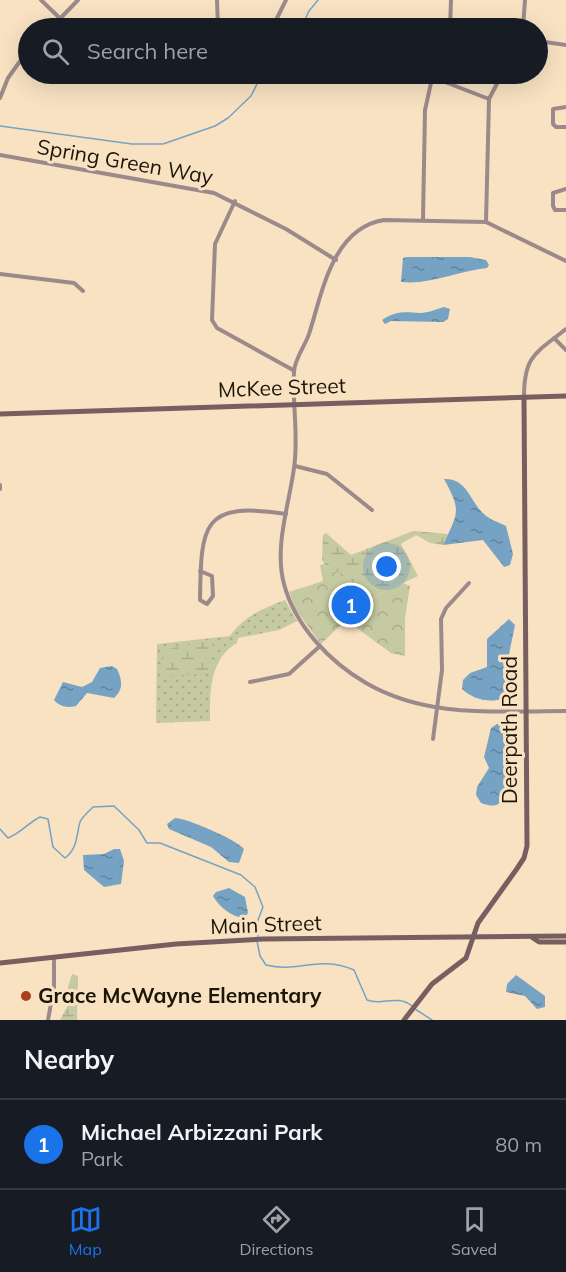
<!DOCTYPE html>
<html lang="en">
<head>
<meta charset="utf-8">
<style>
  :root { --surface:#171b24; --page:#242831; --text:#f1f3f6; --muted:#9ea1a6; --line:#363941; --accent:#1a73e8 }
  body { margin:0; font-family:Mulish,sans-serif; background:var(--page); color:var(--text) }
  .you { position:absolute; left:387px; top:567px; width:21px; height:21px; margin:-15px; border:4px solid #fff; border-radius:50%; background:#1a73e8; box-shadow:0 0 0 9px #1a73e833 }
  .badge { display:grid; place-items:center; width:39px; height:39px; border-radius:50%; background:var(--accent); color:#fff; font-size:20px; font-weight:700 }
  .pin { position:absolute; translate:-50% -50%; border:3px solid #fff; box-shadow:0 2px 6px #0006 }
  .list { margin:0; padding:0; list-style:none }
  h2 { display:flex; justify-content:space-between; align-items:center; height:78px; margin:0; padding:0 24px; font-size:26px }
  h2 small { font-size:20px; font-weight:400; color:var(--muted) }
  .list li { display:grid; grid-template-columns:39px 1fr auto; gap:18px; align-items:center; box-sizing:border-box; height:90px; padding:0 24px; border-top:2px solid var(--line) }
  .list b { display:block; font-size:22px; white-space:nowrap }
  .list p { margin:0; font-size:20px; white-space:nowrap; color:var(--muted) }
  .list em { font-size:20px; font-style:normal; color:var(--muted) }
  .icon { flex:none; width:33px; height:33px; fill:none; stroke:currentColor; stroke-width:2; stroke-linecap:round; stroke-linejoin:round }
  .map { position:relative; flex:none; width:566px; height:1020px; overflow:hidden }
  .search { position:absolute; background:var(--surface); box-shadow:0 6px 24px #0002; left:18px; right:18px; top:18px; height:66px; display:flex; align-items:center; gap:15px; box-sizing:border-box; padding:0 21px; border-radius:33px; color:var(--muted); font-size:22px }
  .sheet { height:168px; background:var(--surface) }
  nav { display:flex; justify-content:space-around; align-items:center; box-sizing:border-box; height:84px; border-top:2px solid var(--line); background:var(--surface); font-size:16px; color:var(--muted) }
  nav a { display:grid; justify-items:center; gap:3px }
  nav .on { color:var(--accent) }
  .map>svg:first-child { display:block }
  .grass { fill:url(#grass-dots) }
  .wetland { fill:url(#wetland-marsh) }
  .park { fill:url(#park-crowns) }
  .water { fill:url(#water-ripples) }
  .lines { fill:none; stroke-linecap:round; stroke-linejoin:round }
  .stream { stroke:#76a3c4; stroke-width:1.5 }
  .street { stroke:#9c898b; stroke-width:4 }
  .secondary { stroke:#775e60; stroke-width:5 }
  .poi-dot { fill:#a73f21; stroke:#f8e2c2; stroke-width:2 }
  .labels { text-anchor:middle; stroke-width:6; stroke-linejoin:round; paint-order:stroke }
  .street-label { font-size:21px; fill:#1c1509; stroke:#f8e2c2 }
  .poi-label { font-size:21px; font-weight:bold; fill:#1c1509; stroke:#f8e2c2; text-anchor:start }
</style>
</head>
<body>
<div class="map">
<svg width="566" height="1020" viewBox="0 0 566 1020">
  <defs>
    <pattern id="grass-dots" width="8" height="8" patternUnits="userSpaceOnUse" patternTransform="scale(1.5)"><rect width="8" height="8" fill="#c6caa2"/><path d="M2 2h.1M6 6h.1" fill="none" stroke="#aaad8a" stroke-width="1.8" stroke-linecap="round"/></pattern>
    <pattern id="wetland-marsh" width="20" height="14" patternUnits="userSpaceOnUse" patternTransform="scale(1.5)"><rect width="20" height="14" fill="#c6caa2"/><path d="M1 5h8M5 5V1M11 12h8M15 12V8" fill="none" stroke="#aaad8a"/></pattern>
    <pattern id="park-crowns" width="20" height="18" patternUnits="userSpaceOnUse" patternTransform="scale(1.5)"><rect width="20" height="18" fill="#c6caa2"/><path d="M2 6a3 3 0 1 1 6 0M12 15a3 3 0 1 1 6 0" fill="none" stroke="#aaad8a"/></pattern>
    <pattern id="water-ripples" width="26" height="14" patternUnits="userSpaceOnUse" patternTransform="scale(1.5)"><rect width="26" height="14" fill="#76a3c4"/><path d="M2 4q2-2 4 0t4 0M15 11q2-2 4 0t4 0" fill="none" stroke="#60849d"/></pattern>
  </defs>
  <rect width="100%" height="100%" fill="#f8e2c2"/>
  <path class="grass" d="M285,600L297,621L279,630L238,638L237,643C209,659 210,693 210,721L156,723L157,644L230,636C244,616 262,609 285,600Z"/>
  <g class="wetland">
    <polygon points="413,531 448,534 443,545 430,543 416,535 401,544 418,576 378,595 357,599 347,574 327,570 322,559 323,535 326,533 351,555"/>
    <path d="M199,642H212L215,654V669L207,674L162,676C157,640 173,652 199,642Z"/>
    <polygon points="72,974 78,976 77,1020 60,1020 68,1005 68,987"/>
  </g>
  <polygon class="park" points="324,564 327,570 347,574 357,599 378,595 403,583 410,586 405,618 405,656 391,653 346,620 321,644 296,610 289,592 323,581 320,565"/>
  <g class="water">
    <path d="M407,257H469L486,260L489,265L487,268C457,271 431,285 401,282L403,258Z"/>
    <path d="M444,307L450,309L448,319L443,322L391,321L385,324L382,320C396,311 404,312 420,313C428,313 437,309 444,307Z"/>
    <path d="M444,479C468,478 470,503 485,515C491,520 500,523 506,526L513,554L510,565L504,567L483,540L443,545C458,512 462,512 444,479Z"/>
    <path d="M509,619L515,625L507,664L514,676L516,688C505,706 476,703 462,689L463,680L470,673L487,667V639Z"/>
    <path d="M112,666L117,669C122,680 124,689 114,698L87,693L76,706C67,708 60,707 54,700L63,682L82,687L92,682L100,668Z"/>
    <path d="M497,724H505C523,740 511,741 510,758C510,764 514,772 516,777C514,783 512,785 508,790C498,802 502,810 481,803L476,795L477,787L489,768L484,757L491,728Z"/>
    <path d="M175,818C187,818 237,840 244,849L239,863L229,862L211,847L169,829L167,824Z"/>
    <polygon points="114,849 120,849 124,861 121,884 104,887 84,870 83,855 104,854"/>
    <path d="M229,888L245,897L248,913L244,918C232,917 219,907 213,896L216,892Z"/>
    <polygon points="516,975 545,996 545,1007 537,1009 525,996 506,992 507,984"/>
  </g>
  <g class="lines">
    <g class="stream">
      <polyline points="301,28 309,11 318,0"/>
      <polyline points="0,126 132,144 163,144 215,126 228,118 251,96 262,74"/>
      <path d="M0,829L8,838C21,833 28,823 40,817L48,819L53,847L65,858C78,848 76,836 80,822C82,817 89,811 93,807L114,806L139,830L147,843H160L241,875L255,887L263,907L258,920V936"/>
      <path d="M257,941L260,956L266,965C299,973 317,955 354,970L367,1000C382,1006 397,994 412,1006"/>
      <polyline points="415,1009 432,1020"/>
    </g>
    <g class="street">
      <polyline points="41,0 70,28"/>
      <polyline points="217,0 218,28"/>
      <polyline points="51,28 78,0"/>
      <polyline points="272,28 286,0"/>
      <polyline points="450,28 451,0"/>
      <polyline points="523,28 525,0"/>
      <polyline points="538,41 566,45"/>
      <polyline points="432,77 489,99"/>
      <polyline points="0,98 8,78 28,50"/>
      <polyline points="566,107 553,109 553,124 556,127 566,127"/>
      <polyline points="0,155 214,193 286,229 336,260"/>
      <polyline points="566,189 553,193 553,206 555,210 566,210"/>
      <polyline points="235,201 215,244 212,320 217,328 293,370"/>
      <polyline points="423,219 425,110 433,74"/>
      <polyline points="486,222 489,99 502,74"/>
      <path d="M566,261L486,222L384,220C332,228 322,294 309,334C305,346 294,360 294,372C292,404 299,436 294,468C289,505 274,547 284,584C295,626 330,662 366,683C428,719 498,711 566,711"/>
      <polyline points="0,274 74,283 83,291"/>
      <polyline points="554,338 566,350"/>
      <path d="M524,397C524,355 536,353 566,329"/>
      <polyline points="295,466 327,474 372,510"/>
      <polyline points="0,485 0,489"/>
      <path d="M200,571L212,576L213,596L207,604L200,600C201,524 202,501 286,514"/>
      <polyline points="250,682 289,674 320,646"/>
      <polyline points="433,739 442,670 441,619 446,608 469,583"/>
      <polyline points="48,1020 54,987 54,957"/>
    </g>
    <g class="secondary">
      <polyline points="0,414 566,396"/>
      <polyline points="533,938 539,942 566,942"/>
      <polyline points="0,963 176,944 263,939 566,936"/>
      <polyline points="404,1020 432,984 466,958 478,923 516,870 524,858 527,846 524,397"/>
    </g>
  </g>
  <circle class="poi-dot" cx="26" cy="996" r="6"/>
  <g class="labels">
    <g class="street-label">
      <text transform="translate(125 162) rotate(10)" y="7">Spring Green Way</text>
      <text transform="translate(282 388) rotate(-2)" y="7">McKee Street</text>
      <text transform="translate(510 730) rotate(-90)" y="7">Deerpath Road</text>
      <text transform="translate(266 925) rotate(-2)" y="7">Main Street</text>
    </g>
    <g class="poi-label">
      <text x="38" y="1003">Grace McWayne Elementary</text>
    </g>
  </g>
</svg>
<div class="you"></div>
<div class="pin badge" style="left:351px;top:605px">1</div>
<div class="search"><svg class="icon" aria-label="search" viewBox="0 0 24 24"><circle cx="10" cy="10" r="6"/><path d="M15 15l6 6"/></svg>Search here</div>
</div>
<section class="sheet">
<h2>Nearby<small></small></h2>
<ul class="list">
<li><span class="badge">1</span><div><b>Michael Arbizzani Park</b><p>Park</p></div><em>80 m</em></li>
</ul>
</section>
<nav>
<a class="on"><svg class="icon" aria-label="map" viewBox="0 0 24 24"><path d="M3 6l6-2 6 2 6-2v14l-6 2-6-2-6 2zM9 4v14M15 6v14"/></svg>Map</a>
<a><svg class="icon" aria-label="directions" viewBox="0 0 24 24"><path d="M12 3l9 9-9 9-9-9zM9 14v-3h6M13 9l2 2-2 2"/></svg>Directions</a>
<a><svg class="icon" aria-label="saved" viewBox="0 0 24 24"><path d="M7 4h10v16l-5-4-5 4z"/></svg>Saved</a>
</nav>
</body>
</html>
